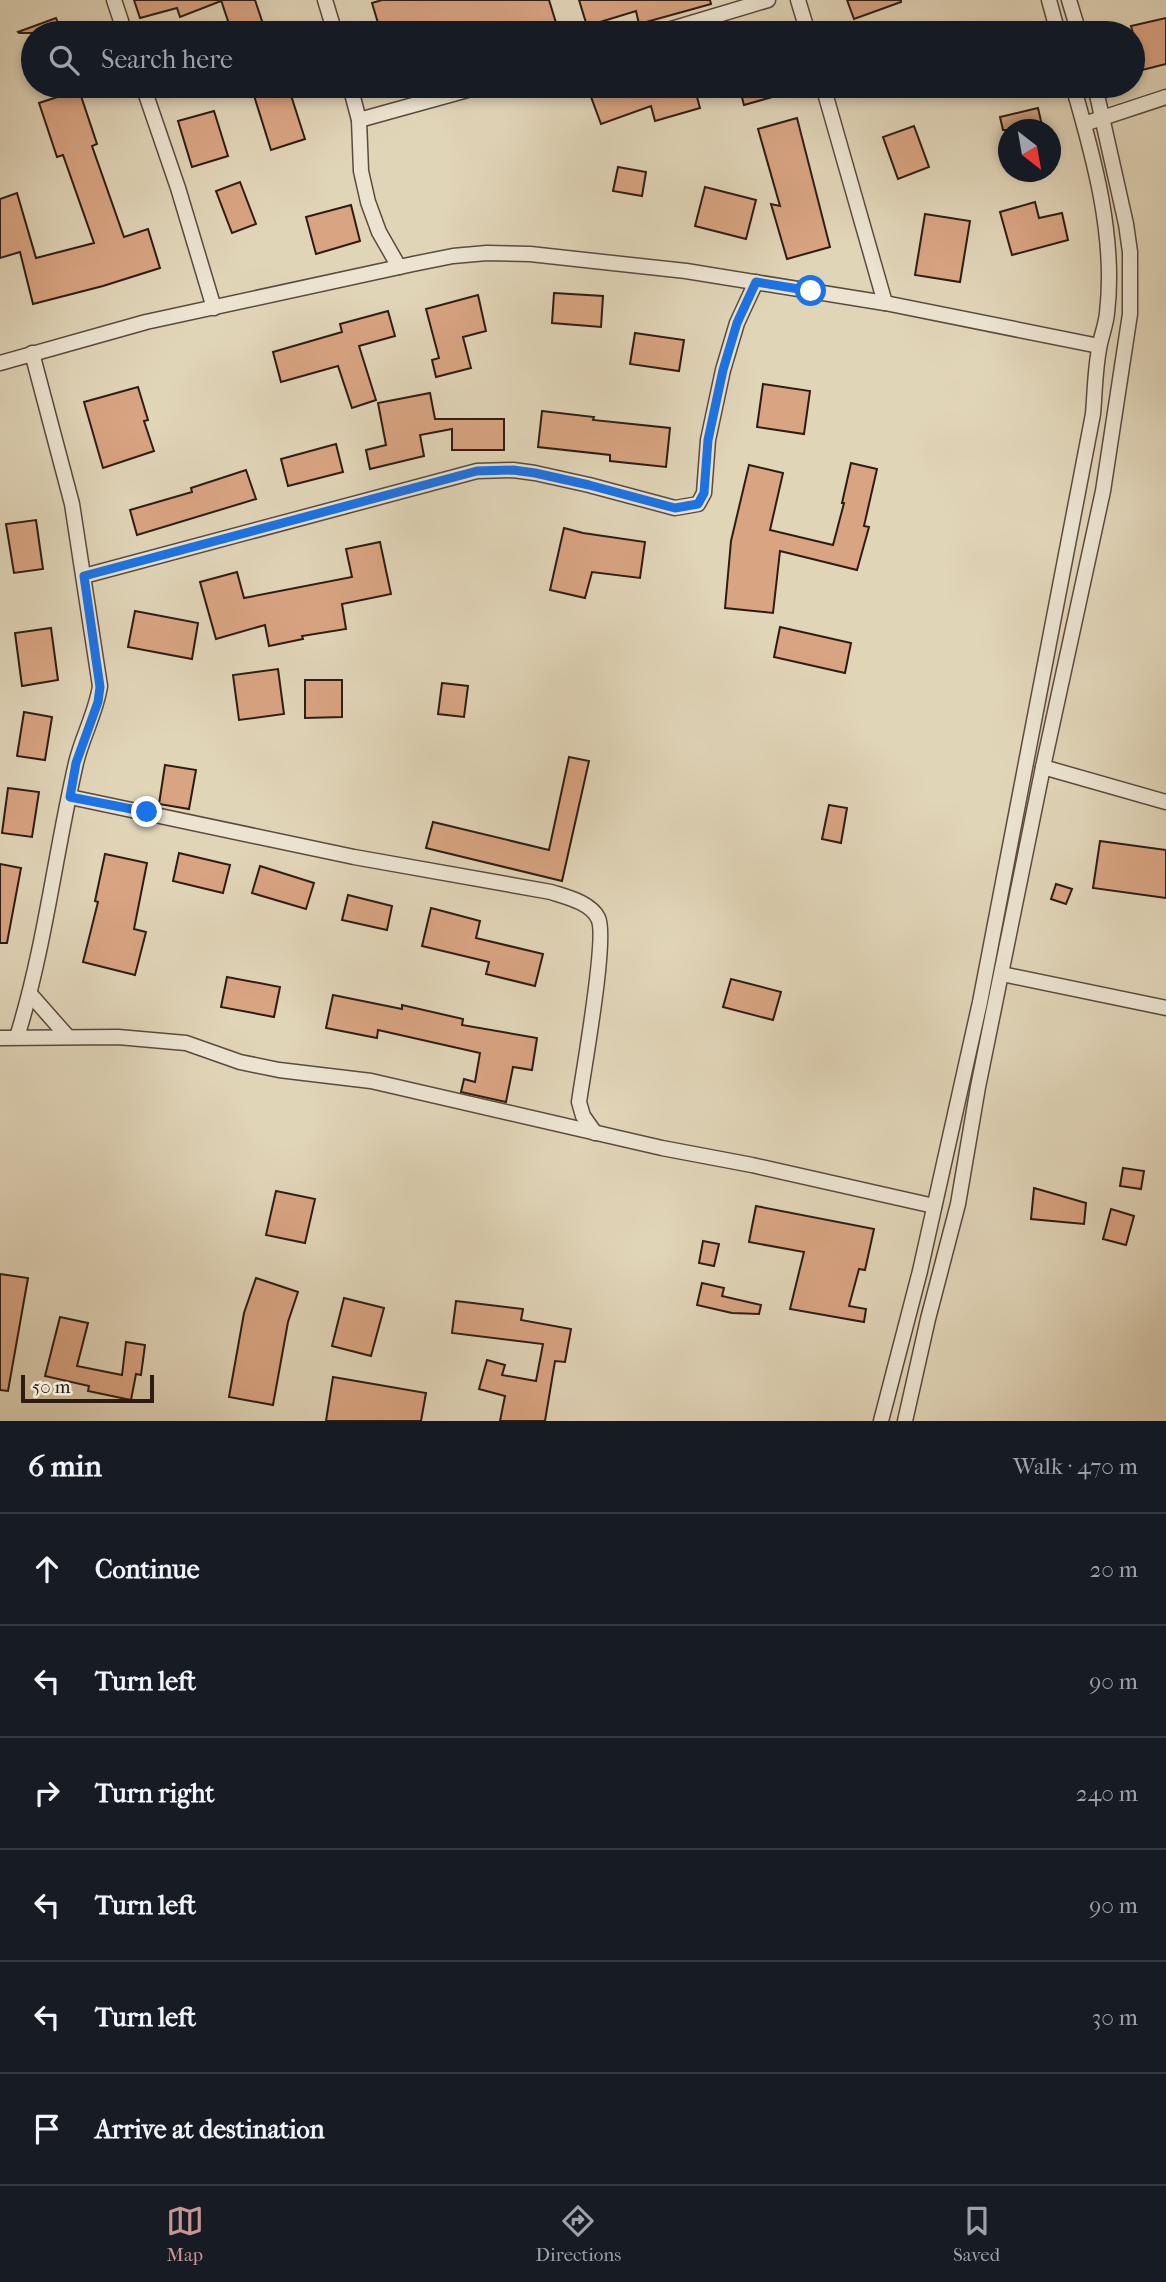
<!DOCTYPE html>
<html lang="en">
<head>
<meta charset="utf-8">
<style>
  :root { --surface:#171b24; --page:#242831; --text:#f1f3f6; --muted:#9ea1a6; --line:#363941; --accent:#c59692 }
  body { margin:0; font-family:"IM FELL French Canon",serif; background:var(--page); color:var(--text) }
  .compass { position:absolute; left:998px; top:119px; width:63px; height:63px; border-radius:50%; background:var(--surface); box-shadow:0 4px 10px #0003; rotate:149deg }
  .scale { position:absolute; left:21px; bottom:18px; width:133px; box-sizing:border-box; padding-left:7px; border:4px solid #2e1c14; border-top:0; font-size:19px; line-height:24px; white-space:nowrap; color:#2e1c14; -webkit-text-stroke:5px #ece4d1; paint-order:stroke }
  .stop { position:absolute; width:21px; height:21px; margin:-16px; border:5px solid #1a73e8; border-radius:50%; background:#fff }
  .stop.end { background:#1a73e8; border-color:#fff; box-shadow:0 2px 7px #0008 }
  .list { margin:0; padding:0; list-style:none }
  h2 { display:flex; justify-content:space-between; align-items:center; height:91px; margin:0; padding:0 28px; font-size:30px }
  h2 small { font-size:23px; font-weight:400; color:var(--muted) }
  .list li { display:grid; grid-template-columns:46px 1fr auto; gap:21px; align-items:center; box-sizing:border-box; height:112px; padding:0 28px; border-top:2px solid var(--line) }
  .list b { display:block; font-size:26px; white-space:nowrap }
  .list em { font-size:23px; font-style:normal; color:var(--muted) }
  .icon { flex:none; width:38px; height:38px; fill:none; stroke:currentColor; stroke-width:2; stroke-linecap:round; stroke-linejoin:round }
  .map { position:relative; flex:none; width:1166px; height:1421px; overflow:hidden }
  .search { position:absolute; background:var(--surface); box-shadow:0 4px 10px #0003; left:21px; right:21px; top:21px; height:77px; display:flex; align-items:center; gap:18px; box-sizing:border-box; padding:0 24px; border-radius:38px; color:var(--muted); font-size:26px }
  .sheet { height:763px; background:var(--surface) }
  nav { display:flex; justify-content:space-around; align-items:center; box-sizing:border-box; height:98px; border-top:2px solid var(--line); background:var(--surface); font-size:19px; color:var(--muted) }
  nav a { display:grid; justify-items:center; gap:4px }
  nav .on { color:var(--accent) }
  .map>svg:first-child { display:block }
  .building { fill:#d9a482; stroke:#2e1c14; stroke-width:2 }
  .lines { fill:none; stroke-linecap:round; stroke-linejoin:round }
  .street-casing { stroke:#5b4a3d; stroke-width:17 }
  .street { stroke:#ece4d1; stroke-width:14 }
  .route { stroke:#1a73e8; stroke-width:9 }
</style>
</head>
<body>
<div class="map">
<svg width="1166" height="1421" viewBox="0 0 1166 1421">
  <rect width="100%" height="100%" fill="#e1d5b8"/>
  <filter id="stains"><feTurbulence type="fractalNoise" baseFrequency=".00286" numOctaves="4"/><feColorMatrix values="0 0 0 0 .2 0 0 0 0 .09 0 0 0 0 .02 0 0 0 .5 -.17"/></filter>
  <radialGradient id="worn" r=".72"><stop offset=".6" stop-color="#630" stop-opacity="0"/><stop offset="1" stop-color="#630" stop-opacity=".3"/></radialGradient>
  <g class="building">
    <polygon points="134,0 221,0 221,1 180,17 177,8 140,18"/>
    <polygon points="221,0 255,0 266,33 232,33"/>
    <polygon points="382,0 549,0 557,26 533,33 495,33 492,25 456,33 381,33 372,3"/>
    <polygon points="579,0 710,0 711,4 639,24 636,11 587,26"/>
    <polygon points="847,0 901,0 901,2 854,19"/>
    <polygon points="56,18 62,33 19,33 18,32"/>
    <polygon points="1166,18 1166,64 1142,70 1131,26"/>
    <polygon points="251,86 288,86 305,139 271,150"/>
    <polygon points="587,86 694,86 700,108 655,121 651,106 601,124"/>
    <polygon points="739,86 796,86 797,90 744,105"/>
    <polygon points="79,90 97,144 92,146 124,237 148,229 160,268 103,286 33,304 20,252 0,258 0,199 17,193 36,258 94,243 63,155 57,157 39,103"/>
    <polygon points="1038,108 1043,130 1003,130 1000,117"/>
    <polygon points="214,111 228,156 192,167 178,121"/>
    <polygon points="797,118 830,247 787,259 771,204 780,206 758,129"/>
    <polygon points="914,126 929,167 898,179 883,137"/>
    <polygon points="618,167 646,172 642,196 613,191"/>
    <polygon points="240,182 256,224 232,233 216,191"/>
    <polygon points="705,187 756,200 746,239 695,226"/>
    <polygon points="1035,202 1039,218 1062,213 1068,240 1012,255 1000,212"/>
    <polygon points="351,205 360,241 316,254 306,217"/>
    <polygon points="925,214 970,221 960,282 915,275"/>
    <polygon points="554,293 603,296 601,327 552,323"/>
    <polygon points="478,295 486,331 463,337 471,368 436,377 432,360 439,358 426,309"/>
    <polygon points="388,311 395,336 359,346 376,400 352,408 338,366 281,382 273,352 342,332 340,324"/>
    <polygon points="635,333 684,340 679,371 630,364"/>
    <polygon points="763,384 810,391 804,434 757,427"/>
    <polygon points="138,387 148,420 144,421 154,451 103,468 84,402"/>
    <polygon points="430,393 435,419 504,419 504,450 452,450 452,429 420,435 424,456 370,469 366,450 386,445 378,403"/>
    <polygon points="542,411 594,417 593,420 670,428 666,467 610,461 610,455 538,447"/>
    <polygon points="336,444 343,472 288,486 281,459"/>
    <polygon points="851,463 877,469 864,526 869,527 857,570 780,551 773,613 725,608 731,541 749,465 783,473 770,530 833,545 844,503 842,503"/>
    <polygon points="246,470 256,499 137,535 130,510 192,492 191,488"/>
    <polygon points="36,520 43,569 14,573 6,524"/>
    <polygon points="564,528 583,533 645,542 640,578 592,572 585,598 550,590"/>
    <polygon points="380,542 391,594 342,604 346,629 302,636 303,639 269,646 265,625 216,639 200,582 237,572 244,598 352,577 346,549"/>
    <polygon points="135,611 198,623 192,659 128,647"/>
    <polygon points="780,627 851,643 845,673 774,657"/>
    <polygon points="51,628 58,680 22,686 15,633"/>
    <polygon points="278,669 284,714 239,720 233,675"/>
    <polygon points="305,680 342,680 342,717 305,718"/>
    <polygon points="442,683 468,686 464,717 438,714"/>
    <polygon points="24,712 52,717 45,760 17,756"/>
    <polygon points="569,757 589,761 562,881 426,848 433,822 549,850"/>
    <polygon points="165,765 196,770 189,809 159,804"/>
    <polygon points="8,788 39,792 32,837 2,833"/>
    <polygon points="829,805 847,808 841,843 822,839"/>
    <polygon points="1100,841 1166,850 1166,898 1093,888"/>
    <polygon points="179,853 230,865 223,893 173,881"/>
    <polygon points="105,854 147,863 134,929 146,932 135,975 83,962 98,902 95,901"/>
    <polygon points="0,864 21,868 7,943 0,943"/>
    <polygon points="260,866 314,883 306,909 252,893"/>
    <polygon points="1056,884 1072,889 1066,904 1051,899"/>
    <polygon points="348,895 392,906 387,930 342,920"/>
    <polygon points="431,908 480,921 476,938 543,954 535,986 486,974 489,962 422,946"/>
    <polygon points="227,977 280,987 274,1017 221,1007"/>
    <polygon points="731,979 781,992 773,1020 723,1007"/>
    <polygon points="333,995 402,1009 402,1005 463,1019 462,1025 537,1038 532,1070 513,1067 506,1102 461,1092 464,1079 475,1082 480,1053 378,1030 377,1038 326,1028"/>
    <polygon points="1123,1168 1144,1171 1141,1189 1120,1186"/>
    <polygon points="1034,1188 1086,1203 1084,1224 1031,1219"/>
    <polygon points="276,1191 315,1199 305,1243 266,1235"/>
    <polygon points="756,1206 874,1229 865,1270 859,1269 849,1306 866,1309 864,1322 790,1309 804,1252 749,1242"/>
    <polygon points="1111,1209 1134,1216 1126,1245 1103,1239"/>
    <polygon points="703,1241 719,1244 714,1266 699,1263"/>
    <polygon points="0,1274 28,1278 8,1391 0,1390"/>
    <polygon points="256,1278 298,1292 288,1322 273,1405 229,1397 244,1313"/>
    <polygon points="702,1283 724,1288 722,1296 761,1305 759,1314 732,1313 697,1305"/>
    <polygon points="344,1298 384,1308 371,1356 332,1346"/>
    <polygon points="456,1301 523,1309 521,1320 571,1329 565,1362 555,1361 545,1421 500,1421 505,1396 479,1389 487,1360 505,1365 502,1375 536,1381 543,1344 452,1333"/>
    <polygon points="60,1317 88,1323 77,1366 122,1375 126,1342 145,1345 141,1375 136,1374 131,1400 88,1391 89,1386 45,1376"/>
    <polygon points="333,1377 426,1393 421,1421 326,1421"/>
  </g>
  <g class="lines">
    <g class="street-casing">
      <g id="street">
        <polyline points="114,0 125,33"/>
        <polyline points="325,0 335,33"/>
        <polyline points="798,0 808,33"/>
        <polyline points="1049,0 1058,33"/>
        <polyline points="1069,0 1079,33"/>
        <polyline points="658,33 768,0"/>
        <polyline points="143,86 178,188 214,308"/>
        <polyline points="350,86 359,120 361,171 368,202 379,232 399,267"/>
        <polyline points="823,86 885,303"/>
        <polyline points="359,120 482,86"/>
        <polyline points="1084,124 1166,97"/>
        <polyline points="0,363 146,322 413,264 453,256 487,253 530,254 686,271 885,303 1099,346"/>
        <polyline points="84,576 477,471 513,470 535,473 589,485 675,508 698,504 704,493 708,440 723,370 737,323 756,282"/>
        <polyline points="1043,767 1166,802"/>
        <path d="M70,797L354,857L551,892C566,897 590,902 598,918C608,936 583,1073 579,1102L583,1116L595,1133"/>
        <polyline points="1002,974 1166,1008"/>
        <polyline points="30,994 68,1037"/>
        <path d="M17,1037C45,947 55,854 76,763C82,737 96,713 100,686L72,504L32,353"/>
        <polyline points="0,1038 118,1037 186,1043 240,1062 279,1070 371,1081 662,1148 752,1165 934,1206"/>
        <path d="M881,1421L920,1271L980,1002L1093,414C1095,391 1095,367 1100,344C1102,334 1106,324 1107,313C1116,238 1094,158 1073,86"/>
        <polyline points="905,1421 928,1319 958,1204 978,1087 1043,767 1103,491 1130,314 1130,252 1126,224 1095,86"/>
      </g>
    </g>
    <use href="#street" class="street"/>
  </g>
  <g class="lines">
    <polyline class="route" points="147,812 70,797 76,763 98,702 100,687 84,576 477,471 513,470 535,473 589,485 675,508 698,504 704,493 708,440 723,370 737,323 756,282 811,291"/>
  </g>
  <rect width="100%" height="100%" filter="url(#stains)"/>
  <rect width="100%" height="100%" fill="url(#worn)"/>
</svg>
<svg class="compass" viewBox="-18 -18 36 36"><path d="M0-13l5 13h-10z" fill="#e53935"/><path d="M0 13l5-13h-10z" fill="#9ea1a6"/></svg>
<div class="scale">50 m</div>
<div class="stop" style="left:811px;top:291px"></div>
<div class="stop end" style="left:147px;top:812px"></div>
<div class="search"><svg class="icon" aria-label="search" viewBox="0 0 24 24"><circle cx="10" cy="10" r="6"/><path d="M15 15l6 6"/></svg>Search here</div>
</div>
<section class="sheet">
<h2>6 min<small>Walk · 470 m</small></h2>
<ul class="list">
<li><svg class="icon" aria-label="ahead" viewBox="0 0 24 24"><path d="M12 20V5M6 11l6-6 6 6"/></svg><div><b>Continue</b></div><em>20 m</em></li>
<li><svg class="icon" aria-label="left" viewBox="0 0 24 24"><path d="M17 20v-9H6M10 6l-5 5 5 5"/></svg><div><b>Turn left</b></div><em>90 m</em></li>
<li><svg class="icon" aria-label="right" viewBox="0 0 24 24"><path d="M7 20v-9h11M14 6l5 5-5 5"/></svg><div><b>Turn right</b></div><em>240 m</em></li>
<li><svg class="icon" aria-label="left" viewBox="0 0 24 24"><path d="M17 20v-9H6M10 6l-5 5 5 5"/></svg><div><b>Turn left</b></div><em>90 m</em></li>
<li><svg class="icon" aria-label="left" viewBox="0 0 24 24"><path d="M17 20v-9H6M10 6l-5 5 5 5"/></svg><div><b>Turn left</b></div><em>30 m</em></li>
<li><svg class="icon" aria-label="arrive" viewBox="0 0 24 24"><path d="M6 21V4h12l-3 4 3 4H6"/></svg><div><b>Arrive at destination</b></div></li>
</ul>
</section>
<nav>
<a class="on"><svg class="icon" aria-label="map" viewBox="0 0 24 24"><path d="M3 6l6-2 6 2 6-2v14l-6 2-6-2-6 2zM9 4v14M15 6v14"/></svg>Map</a>
<a><svg class="icon" aria-label="directions" viewBox="0 0 24 24"><path d="M12 3l9 9-9 9-9-9zM9 14v-3h6M13 9l2 2-2 2"/></svg>Directions</a>
<a><svg class="icon" aria-label="saved" viewBox="0 0 24 24"><path d="M7 4h10v16l-5-4-5 4z"/></svg>Saved</a>
</nav>
</body>
</html>
